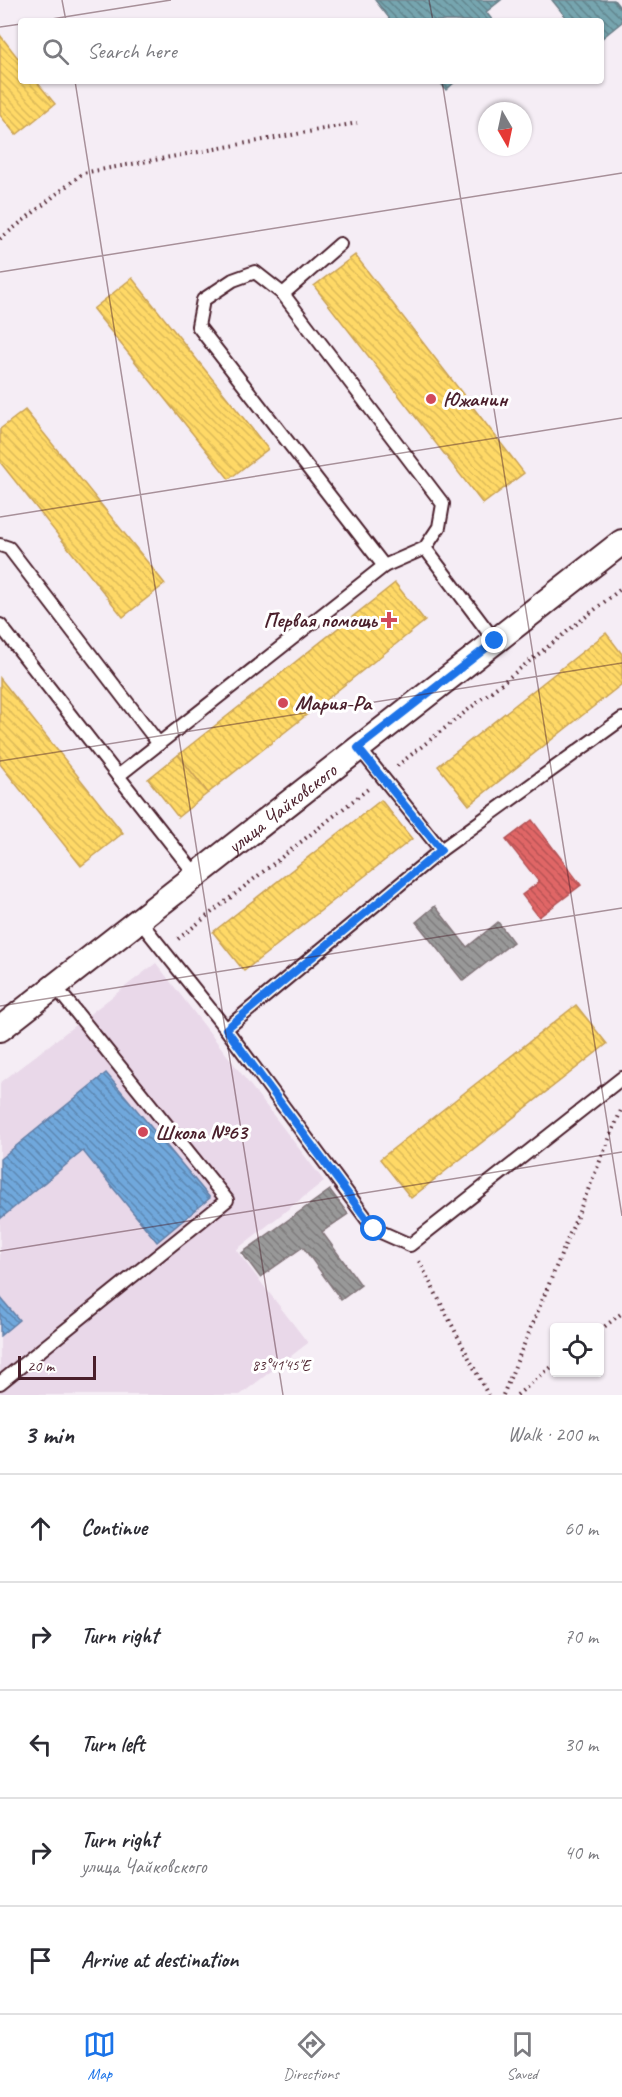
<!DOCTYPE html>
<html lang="en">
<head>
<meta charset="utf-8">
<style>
  :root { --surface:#fff; --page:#f7f7f7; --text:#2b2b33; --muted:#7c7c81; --line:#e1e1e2; --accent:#1a73e8 }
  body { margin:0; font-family:Caveat,sans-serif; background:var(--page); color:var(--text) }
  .controls { position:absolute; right:18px; bottom:18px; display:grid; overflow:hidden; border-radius:6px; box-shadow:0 2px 4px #0004 }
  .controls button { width:54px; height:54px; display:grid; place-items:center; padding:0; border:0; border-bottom:2px solid var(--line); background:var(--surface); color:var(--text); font:30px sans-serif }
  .compass { position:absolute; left:478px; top:102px; width:54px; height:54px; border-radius:50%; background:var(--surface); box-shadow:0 2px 4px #0004; rotate:171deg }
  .scale { position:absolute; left:18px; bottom:15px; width:78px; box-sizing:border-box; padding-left:6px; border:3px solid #4a1f2b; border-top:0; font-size:16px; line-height:21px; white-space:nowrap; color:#4a1f2b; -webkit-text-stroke:4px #fff; paint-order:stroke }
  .stop { position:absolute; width:18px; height:18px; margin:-14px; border:4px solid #1a73e8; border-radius:50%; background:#fff }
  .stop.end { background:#1a73e8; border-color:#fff; box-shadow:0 2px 6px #0008 }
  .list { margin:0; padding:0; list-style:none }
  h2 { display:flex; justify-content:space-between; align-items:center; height:78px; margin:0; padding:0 24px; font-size:26px }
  h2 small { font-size:20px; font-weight:400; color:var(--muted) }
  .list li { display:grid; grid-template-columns:39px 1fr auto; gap:18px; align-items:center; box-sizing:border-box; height:108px; padding:0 24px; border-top:2px solid var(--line) }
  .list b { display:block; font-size:22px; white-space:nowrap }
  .list p { margin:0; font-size:20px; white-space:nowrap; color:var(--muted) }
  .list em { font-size:20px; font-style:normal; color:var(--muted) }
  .icon { flex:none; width:33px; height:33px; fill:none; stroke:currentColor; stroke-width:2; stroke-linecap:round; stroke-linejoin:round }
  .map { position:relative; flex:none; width:622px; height:1395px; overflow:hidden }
  .search { position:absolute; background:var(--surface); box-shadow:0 2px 4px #0004; left:18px; right:18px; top:18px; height:66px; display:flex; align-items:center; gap:15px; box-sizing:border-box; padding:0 21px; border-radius:6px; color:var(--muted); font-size:22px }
  .sheet { height:618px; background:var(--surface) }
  nav { display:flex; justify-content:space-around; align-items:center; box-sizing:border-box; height:84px; border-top:2px solid var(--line); background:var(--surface); font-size:16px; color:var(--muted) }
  nav a { display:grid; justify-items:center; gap:3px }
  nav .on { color:var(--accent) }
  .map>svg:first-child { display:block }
  .built { fill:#e9d8e9 }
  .homes { fill:url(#homes-back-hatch); stroke:#c9a154; stroke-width:1.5 }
  .shops { fill:url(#shops-back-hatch); stroke:#b35154; stroke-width:1.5 }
  .schools { fill:url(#schools-back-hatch); stroke:#647fa7; stroke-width:1.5 }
  .public { fill:url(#public-back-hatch); stroke:#697d87; stroke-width:1.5 }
  .industry { fill:url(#industry-back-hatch); stroke:#817478; stroke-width:1.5 }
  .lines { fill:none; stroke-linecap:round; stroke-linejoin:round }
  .lane-casing { stroke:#4a1f2b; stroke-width:16 }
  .street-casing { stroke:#4a1f2b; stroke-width:28 }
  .path { stroke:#4a1f2b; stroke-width:4; stroke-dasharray:1.5 4.5; stroke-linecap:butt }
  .lane { stroke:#fff; stroke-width:12 }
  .street { stroke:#fff; stroke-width:24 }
  .route { stroke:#1a73e8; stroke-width:8 }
  .ticks { fill:none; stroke:#4a1f2b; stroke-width:1.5; stroke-opacity:0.45 }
  .poi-dot { fill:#d1495b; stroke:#fff; stroke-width:2 }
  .labels { text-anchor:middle; stroke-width:6; stroke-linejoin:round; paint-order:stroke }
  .poi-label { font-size:21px; font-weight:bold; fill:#4a1f2b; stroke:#fff; text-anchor:start }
  .street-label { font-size:21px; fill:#4a1f2b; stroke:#fff }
  .ticks-label { font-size:15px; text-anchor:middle; fill:#4a1f2b; stroke:#fff; stroke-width:6; stroke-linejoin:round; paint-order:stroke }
</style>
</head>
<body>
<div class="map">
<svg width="622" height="1395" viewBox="0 0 622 1395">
  <defs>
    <pattern id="homes-back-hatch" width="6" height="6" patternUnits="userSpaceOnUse" patternTransform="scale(1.5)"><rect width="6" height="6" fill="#ffd966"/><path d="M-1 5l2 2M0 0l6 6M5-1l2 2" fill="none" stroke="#dcba59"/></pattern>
    <pattern id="shops-back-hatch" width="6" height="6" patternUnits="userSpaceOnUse" patternTransform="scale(1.5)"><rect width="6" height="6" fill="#e06666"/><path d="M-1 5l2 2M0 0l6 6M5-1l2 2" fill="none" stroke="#b85354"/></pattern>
    <pattern id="schools-back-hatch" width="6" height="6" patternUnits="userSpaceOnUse" patternTransform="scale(1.5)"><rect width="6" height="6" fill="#6fa8dc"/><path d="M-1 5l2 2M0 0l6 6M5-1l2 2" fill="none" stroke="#5d88b3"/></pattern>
    <pattern id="public-back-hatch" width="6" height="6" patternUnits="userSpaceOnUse" patternTransform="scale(1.5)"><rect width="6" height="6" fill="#76a5af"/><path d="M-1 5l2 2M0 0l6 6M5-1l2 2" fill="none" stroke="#63868f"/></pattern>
    <pattern id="industry-back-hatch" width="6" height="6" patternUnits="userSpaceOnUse" patternTransform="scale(1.5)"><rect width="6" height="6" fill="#999"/><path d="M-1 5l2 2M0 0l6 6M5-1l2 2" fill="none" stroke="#7f7c7d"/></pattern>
  </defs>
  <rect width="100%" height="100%" fill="#f5edf5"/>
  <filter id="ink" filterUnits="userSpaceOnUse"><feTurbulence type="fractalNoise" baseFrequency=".0167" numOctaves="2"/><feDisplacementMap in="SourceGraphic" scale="12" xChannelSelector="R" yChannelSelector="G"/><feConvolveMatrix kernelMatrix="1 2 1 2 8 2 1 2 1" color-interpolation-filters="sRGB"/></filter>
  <g filter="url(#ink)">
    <polygon class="built" points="156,963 324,1181 236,1250 308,1343 240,1395 0,1395 0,1083"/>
    <g class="homes">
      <polygon points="0,35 21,62 21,81 36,81 55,104 16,135 0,115"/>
      <polygon points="355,255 524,473 483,504 314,286"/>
      <polygon points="132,278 268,449 229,479 93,309"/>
      <polygon points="25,410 165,584 123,617 0,462 0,429"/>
      <polygon points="395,583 425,621 208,793 178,755"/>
      <polygon points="606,633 622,654 622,684 469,805 438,766"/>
      <polygon points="0,678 123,833 81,866 0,764"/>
      <polygon points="178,755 208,793 178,817 148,779"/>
      <polygon points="381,800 412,839 244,971 213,932"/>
      <polygon points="576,1005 607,1044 411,1198 380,1159"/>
    </g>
    <polygon class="shops" points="532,820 581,885 539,917 522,895 539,882 506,840"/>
    <g class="schools">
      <polygon points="106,1073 210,1198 157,1242 83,1151 0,1219 0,1159"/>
      <polygon points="0,1297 19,1320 0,1336"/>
    </g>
    <g class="public">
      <polygon points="375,0 501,0 486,12 493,21 387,21 390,19"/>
      <polygon points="552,0 614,0 622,10 622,22 601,39 601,21 569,21"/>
      <polygon points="439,81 456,81 446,90"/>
    </g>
    <g class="industry">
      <polygon points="435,906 467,947 498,922 513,942 463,981 416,922"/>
      <polygon points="330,1190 348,1214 322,1232 361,1285 341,1300 303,1247 260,1277 242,1253"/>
    </g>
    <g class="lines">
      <g class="lane-casing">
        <g id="lane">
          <polyline points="283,294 340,244"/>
          <polyline points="0,545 9,548 159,744"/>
          <polyline points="425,548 384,566 198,326 203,300 233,280 255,272 283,294 443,504 439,527 425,548 495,641"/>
          <polyline points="0,625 118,776"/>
          <polyline points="359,748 441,850"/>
          <polyline points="196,875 118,776 384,566"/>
          <polyline points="139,920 226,1029 374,1229 410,1245 622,1078"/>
          <polyline points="226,1029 441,850 622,719"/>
          <polyline points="0,1383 227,1200 55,986"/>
        </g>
      </g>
      <g class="street-casing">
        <g id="street">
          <path id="s1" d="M0,1029L622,542"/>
        </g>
      </g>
      <g class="path">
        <polyline points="0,239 83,173 357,123"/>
        <polyline points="397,766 622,588"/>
        <polyline points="178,939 368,789"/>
        <polyline points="419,1261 488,1395"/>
        <polyline points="600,1330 622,1313"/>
        <polyline points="503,1395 622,1108"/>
        <polyline points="517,1395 554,1365"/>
      </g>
      <use href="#lane" class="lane"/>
      <use href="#street" class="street"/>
    </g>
  </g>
  <g class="lines" filter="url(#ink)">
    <polyline class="route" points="374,1229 226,1029 441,850 358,748 495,641"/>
  </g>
  <path class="ticks" d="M62,0L66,21M429,0L433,21M39,21L171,0M0,27L21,24M75,81L283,1395M442,81L622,1216M0,272L622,173M0,517L622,418M0,761L622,663M0,1006L622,908M0,1251L622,1152"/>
  <g class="poi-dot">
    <circle cx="431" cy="399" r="6"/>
    <path d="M386 611h6v6h6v6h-6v6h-6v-6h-6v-6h6z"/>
    <circle cx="283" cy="703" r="6"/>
    <circle cx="143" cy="1132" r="6"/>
  </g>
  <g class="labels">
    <g class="poi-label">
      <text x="443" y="406">Южанин</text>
      <text x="377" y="627" text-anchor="end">Первая помощь</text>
      <text x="295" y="710">Мария-Ра</text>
      <text x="155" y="1139">Школа №63</text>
    </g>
    <g class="street-label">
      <text dy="7" stroke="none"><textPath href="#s1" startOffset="358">улица Чайковского</textPath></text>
    </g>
  </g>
  <g class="ticks-label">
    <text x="281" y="1370">83°41'45"E</text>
  </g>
</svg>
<div class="controls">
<button><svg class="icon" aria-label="locate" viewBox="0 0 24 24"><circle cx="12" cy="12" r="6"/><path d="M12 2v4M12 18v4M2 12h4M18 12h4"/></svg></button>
</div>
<svg class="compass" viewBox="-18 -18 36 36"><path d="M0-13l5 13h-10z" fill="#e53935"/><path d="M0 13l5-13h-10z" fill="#7c7c81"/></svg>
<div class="scale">20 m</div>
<div class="stop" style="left:374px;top:1229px"></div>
<div class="stop end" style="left:495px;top:641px"></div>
<div class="search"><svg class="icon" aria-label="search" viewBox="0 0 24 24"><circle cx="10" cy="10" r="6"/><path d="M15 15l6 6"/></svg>Search here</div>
</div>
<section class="sheet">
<h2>3 min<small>Walk · 200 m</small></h2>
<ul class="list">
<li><svg class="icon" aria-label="ahead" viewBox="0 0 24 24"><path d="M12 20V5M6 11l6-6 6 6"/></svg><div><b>Continue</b></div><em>60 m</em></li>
<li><svg class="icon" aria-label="right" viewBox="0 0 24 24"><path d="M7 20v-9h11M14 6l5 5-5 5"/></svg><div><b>Turn right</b></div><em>70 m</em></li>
<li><svg class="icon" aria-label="left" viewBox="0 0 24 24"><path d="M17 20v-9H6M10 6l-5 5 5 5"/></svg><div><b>Turn left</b></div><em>30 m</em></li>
<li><svg class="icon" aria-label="right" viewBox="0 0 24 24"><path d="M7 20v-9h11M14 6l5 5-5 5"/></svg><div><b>Turn right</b><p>улица Чайковского</p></div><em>40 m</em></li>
<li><svg class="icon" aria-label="arrive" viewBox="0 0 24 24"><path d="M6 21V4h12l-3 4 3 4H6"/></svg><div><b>Arrive at destination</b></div></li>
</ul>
</section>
<nav>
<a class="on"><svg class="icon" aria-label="map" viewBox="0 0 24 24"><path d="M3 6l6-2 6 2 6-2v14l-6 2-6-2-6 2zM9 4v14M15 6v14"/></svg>Map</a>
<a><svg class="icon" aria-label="directions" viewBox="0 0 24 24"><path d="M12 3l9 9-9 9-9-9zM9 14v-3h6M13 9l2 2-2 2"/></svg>Directions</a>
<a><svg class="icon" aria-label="saved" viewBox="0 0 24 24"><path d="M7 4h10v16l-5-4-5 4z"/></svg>Saved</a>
</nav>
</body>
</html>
